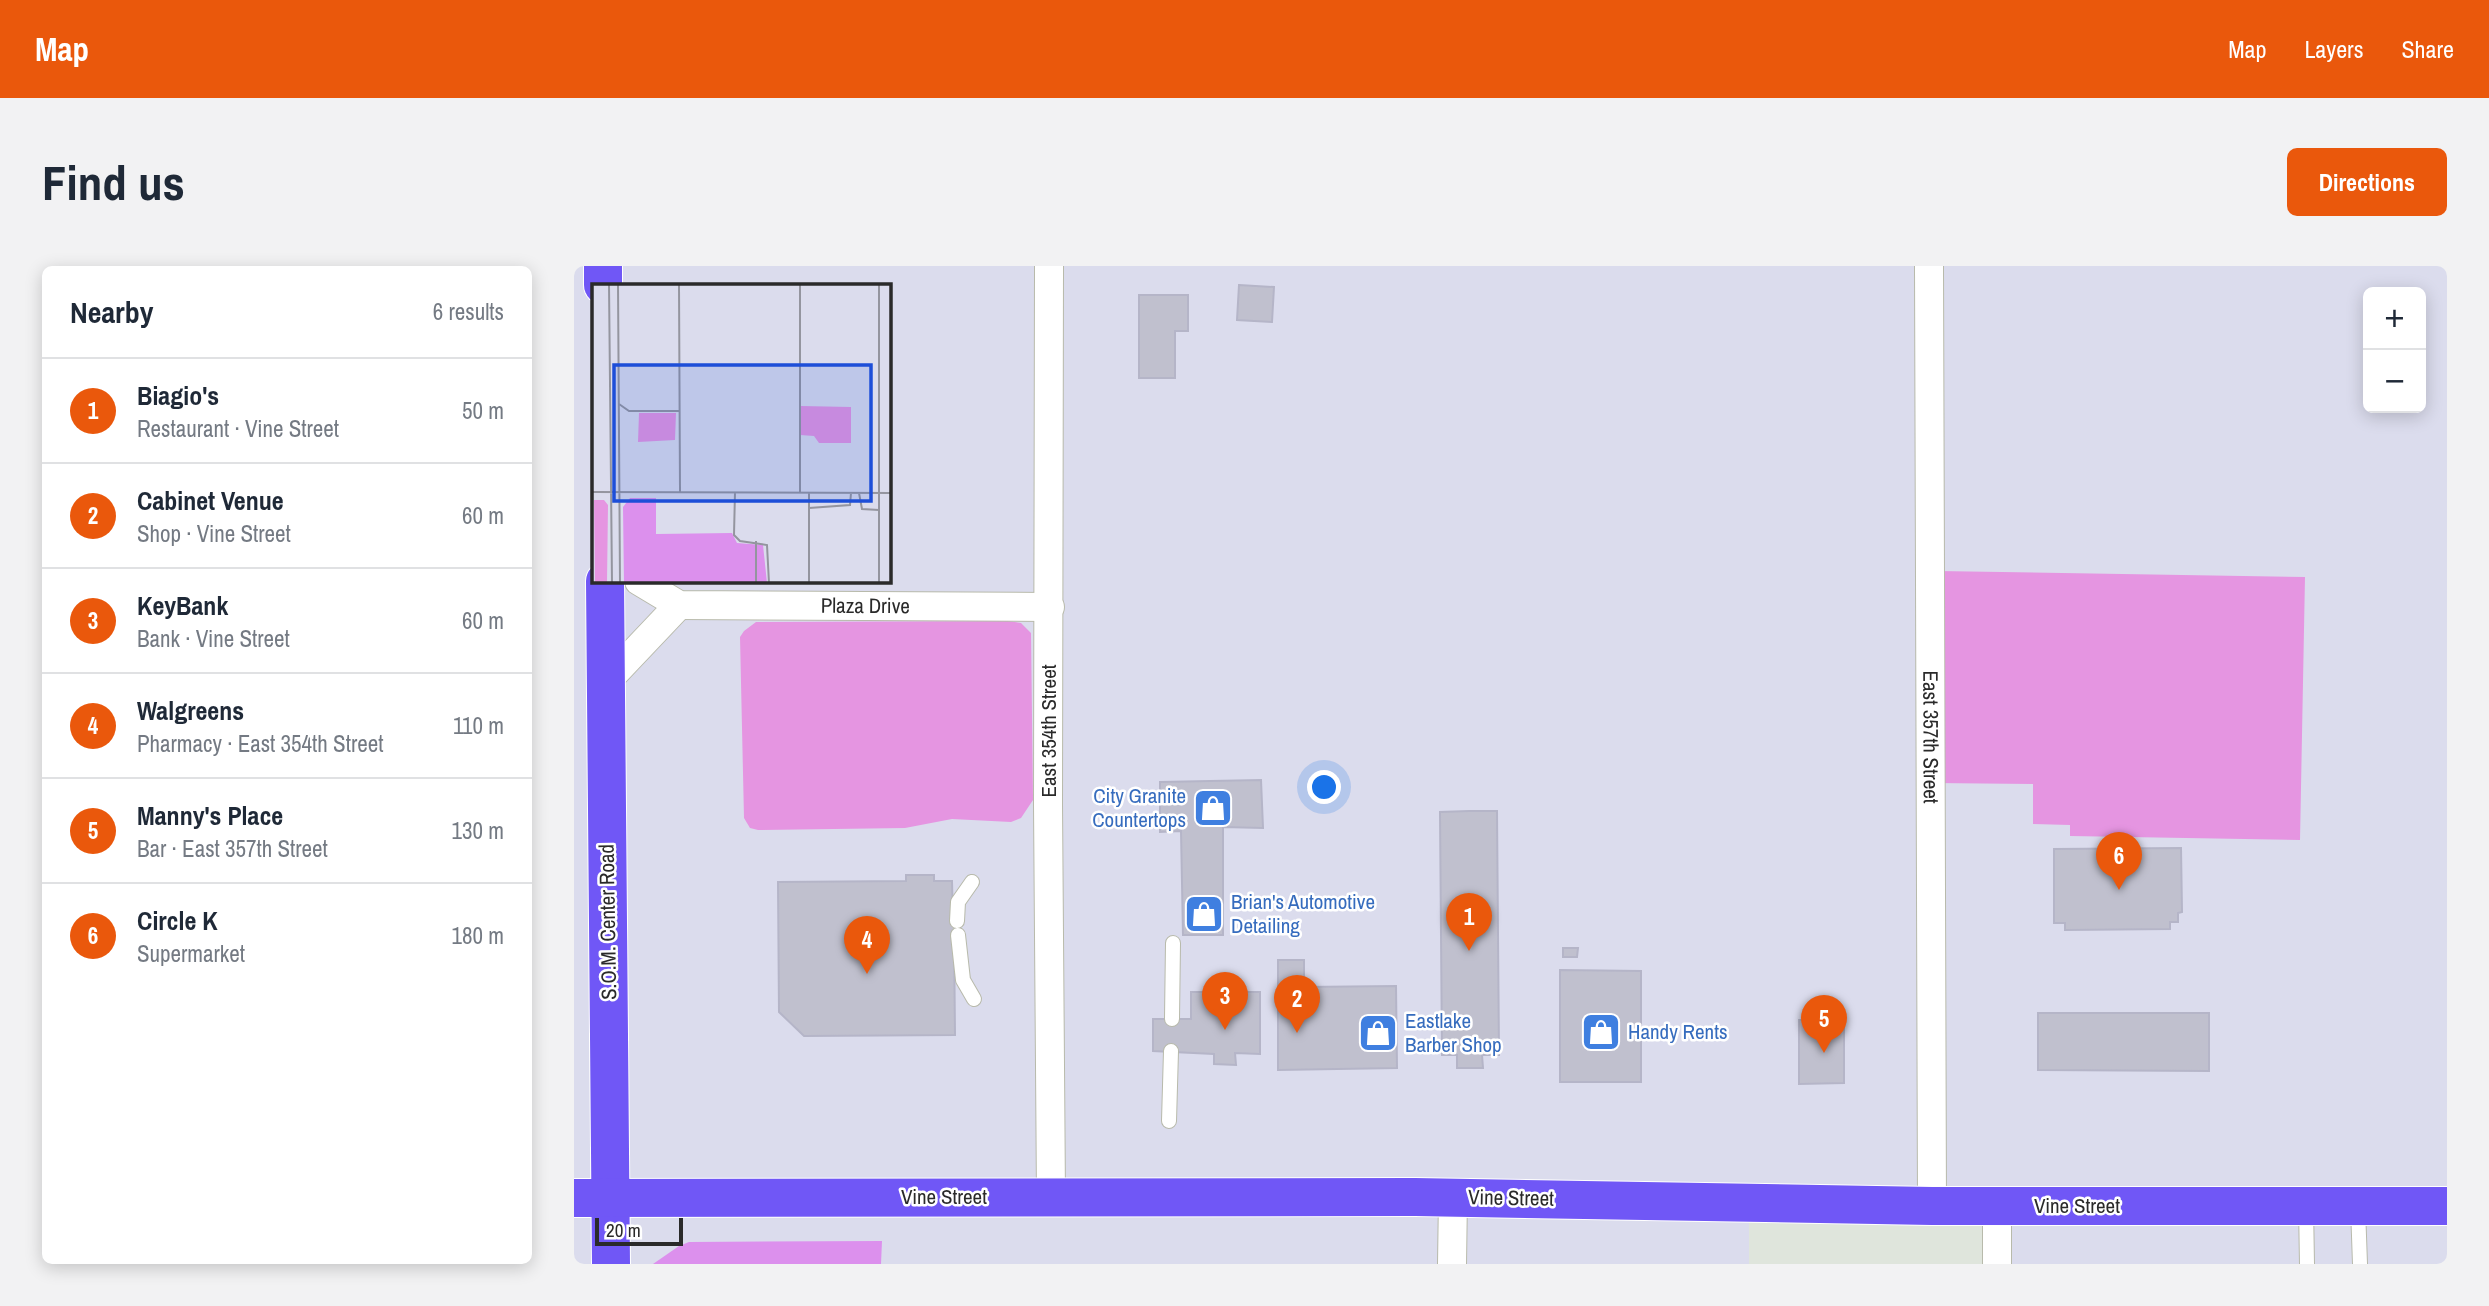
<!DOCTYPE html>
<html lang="en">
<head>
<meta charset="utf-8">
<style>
  :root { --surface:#fff; --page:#f2f2f3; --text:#1f2937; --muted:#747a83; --line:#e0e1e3; --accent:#ea580c }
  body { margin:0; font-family:"Archivo Narrow",sans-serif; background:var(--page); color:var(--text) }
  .controls { position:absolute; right:21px; top:21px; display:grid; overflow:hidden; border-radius:10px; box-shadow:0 4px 18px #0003 }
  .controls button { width:63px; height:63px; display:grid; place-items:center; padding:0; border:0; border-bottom:2px solid var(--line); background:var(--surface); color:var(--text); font:35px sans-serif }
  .scale { position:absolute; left:21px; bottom:18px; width:88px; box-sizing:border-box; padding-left:7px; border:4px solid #2a2a2a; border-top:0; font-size:19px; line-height:24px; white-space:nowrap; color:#2a2a2a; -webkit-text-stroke:5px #fff; paint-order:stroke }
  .you { position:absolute; left:751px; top:522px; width:24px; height:24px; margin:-18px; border:5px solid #fff; border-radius:50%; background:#1a73e8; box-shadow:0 0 0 10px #1a73e833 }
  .badge { display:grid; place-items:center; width:46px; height:46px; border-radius:50%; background:var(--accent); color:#fff; font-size:23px; font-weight:700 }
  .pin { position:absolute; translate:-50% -58px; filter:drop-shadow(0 2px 4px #0008) }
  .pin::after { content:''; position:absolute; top:37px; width:24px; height:21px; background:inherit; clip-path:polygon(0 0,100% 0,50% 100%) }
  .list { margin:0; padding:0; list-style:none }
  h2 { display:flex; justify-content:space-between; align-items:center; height:91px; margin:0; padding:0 28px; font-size:30px }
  h2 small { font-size:23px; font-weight:400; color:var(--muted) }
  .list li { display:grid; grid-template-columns:46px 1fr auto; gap:21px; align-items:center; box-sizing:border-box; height:105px; padding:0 28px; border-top:2px solid var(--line) }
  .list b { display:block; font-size:26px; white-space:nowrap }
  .list p { margin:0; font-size:23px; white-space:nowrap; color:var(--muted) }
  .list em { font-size:23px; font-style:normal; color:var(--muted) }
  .map { position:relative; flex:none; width:1873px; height:998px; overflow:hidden; border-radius:10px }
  header { display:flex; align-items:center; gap:42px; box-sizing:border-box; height:98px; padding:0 35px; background:var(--accent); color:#fff }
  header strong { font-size:33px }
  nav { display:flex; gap:38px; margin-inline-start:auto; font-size:24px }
  .intro { display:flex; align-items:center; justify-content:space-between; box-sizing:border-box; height:168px; padding:0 42px }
  h1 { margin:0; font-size:49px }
  .button { padding:18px 32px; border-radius:10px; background:var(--accent); color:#fff; font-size:24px; font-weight:700 }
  main { display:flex; gap:42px; padding:0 42px }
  aside { flex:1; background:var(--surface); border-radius:10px; box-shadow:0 4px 18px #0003 }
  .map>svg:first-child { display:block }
  .industrial { fill:#dfe5dc }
  .green { fill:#e595e1 }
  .pitch { fill:#dc90ed }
  .building { fill:#c0c0ce; stroke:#b5b5c8; stroke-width:2 }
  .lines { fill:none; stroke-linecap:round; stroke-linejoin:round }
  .service-casing { stroke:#b8baab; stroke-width:16 }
  .minor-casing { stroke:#b8baab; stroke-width:30 }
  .primary-casing { stroke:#fff; stroke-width:40 }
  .service { stroke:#fff; stroke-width:14 }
  .minor { stroke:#fff; stroke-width:28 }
  .primary { stroke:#7057f6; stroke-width:38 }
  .labels { text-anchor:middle; stroke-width:5; stroke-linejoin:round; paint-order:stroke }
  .street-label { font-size:21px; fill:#2a2a2a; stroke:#fff }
  .shop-label { font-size:21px; fill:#366cbe; stroke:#fff; text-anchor:start }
  .inset-road { fill:none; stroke:#94959f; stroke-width:2 }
  .view { fill:#1d4ed8; fill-opacity:0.15; stroke:#1d4ed8; stroke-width:3.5 }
  .inset-edge { fill:none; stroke:#2a2a2a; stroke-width:3.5 }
</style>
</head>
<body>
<header>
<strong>Map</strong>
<nav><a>Map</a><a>Layers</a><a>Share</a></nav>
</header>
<div class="intro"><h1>Find us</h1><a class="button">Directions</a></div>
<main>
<aside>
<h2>Nearby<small>6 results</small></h2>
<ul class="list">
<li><span class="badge">1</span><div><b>Biagio's</b><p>Restaurant · Vine Street</p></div><em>50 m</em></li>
<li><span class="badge">2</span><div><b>Cabinet Venue</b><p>Shop · Vine Street</p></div><em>60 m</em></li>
<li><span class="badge">3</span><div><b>KeyBank</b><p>Bank · Vine Street</p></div><em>60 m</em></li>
<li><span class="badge">4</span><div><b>Walgreens</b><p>Pharmacy · East 354th Street</p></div><em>110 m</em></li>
<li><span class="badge">5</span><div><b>Manny's Place</b><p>Bar · East 357th Street</p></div><em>130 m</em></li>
<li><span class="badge">6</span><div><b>Circle K</b><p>Supermarket</p></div><em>180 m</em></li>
</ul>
</aside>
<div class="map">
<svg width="1873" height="998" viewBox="0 0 1873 998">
  <rect width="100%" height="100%" fill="#dbdced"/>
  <polygon class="industrial" points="1175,948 1414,950 1414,998 1175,998"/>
  <g class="green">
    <polygon points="1363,305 1731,311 1726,574 1496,570 1496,559 1459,558 1459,518 1359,517"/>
    <polygon points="434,355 447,357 457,367 459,534 447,552 437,556 378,553 331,562 184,564 176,562 170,552 166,371 170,365 182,356"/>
  </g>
  <polygon class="pitch" points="308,975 307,998 79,998 105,980 115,976"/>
  <g class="building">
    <polygon points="665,19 700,21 698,56 663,54"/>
    <polygon points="565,29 614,29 614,65 601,65 601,112 565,112"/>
    <polygon points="687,514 689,562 649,561 649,669 609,669 607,565 586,566 586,516"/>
    <polygon points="895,545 923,545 925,789 908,789 909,802 883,802 883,789 868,789 866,546"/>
    <polygon points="1607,582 1608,646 1604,647 1604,656 1596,656 1596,663 1491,664 1491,657 1480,657 1480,583"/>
    <polygon points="332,609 360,609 360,615 378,615 379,655 386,655 386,669 380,670 381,769 230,770 205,746 204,616 332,615"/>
    <polygon points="989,682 1004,682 1003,691 989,691"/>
    <polygon points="704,694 730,694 730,721 822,720 823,802 704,804"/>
    <polygon points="986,704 1067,705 1067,816 986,816"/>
    <polygon points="617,726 686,726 686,788 661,787 662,799 640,798 640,788 579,785 579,753 617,753"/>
    <polygon points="1464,747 1635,747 1635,805 1464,804"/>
    <polygon points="1234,750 1243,750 1243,754 1270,754 1270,817 1225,818 1225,754 1234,754"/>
  </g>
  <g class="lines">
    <g class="service-casing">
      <g id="service">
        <polyline points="383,655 384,636 398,616"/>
        <polyline points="384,669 389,714 400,733"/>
        <polyline points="598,753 599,677"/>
        <polyline points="595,855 597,785"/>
        <polyline points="1732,940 1733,998"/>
        <polyline points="1784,942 1786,998"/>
      </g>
    </g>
    <g class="minor-casing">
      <g id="minor">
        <polyline points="475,0 474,538 477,931"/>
        <path id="s1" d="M1355,0L1358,940"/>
        <path id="s2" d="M65,315L105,339L476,341"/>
        <polyline points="32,416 105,339"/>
        <polyline points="1423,940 1423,998"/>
        <polyline points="878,998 879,931"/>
      </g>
    </g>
    <g class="primary-casing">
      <g id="primary">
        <polyline points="29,0 29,19"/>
        <polyline points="31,315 37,998"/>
        <polyline points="0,932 841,931 1358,940 1873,940"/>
      </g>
    </g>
    <use href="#service" class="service"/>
    <use href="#minor" class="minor"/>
    <use href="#primary" class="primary"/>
  </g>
  <defs>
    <g id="shop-square" transform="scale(2.0125)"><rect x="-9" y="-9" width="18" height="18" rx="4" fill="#3f7fe0" stroke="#fff"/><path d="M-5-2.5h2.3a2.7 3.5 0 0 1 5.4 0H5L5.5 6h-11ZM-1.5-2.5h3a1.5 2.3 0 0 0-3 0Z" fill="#fff"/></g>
  </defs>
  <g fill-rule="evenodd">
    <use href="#shop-square" x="639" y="542"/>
    <use href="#shop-square" x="630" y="648"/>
    <use href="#shop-square" x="1027" y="766"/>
    <use href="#shop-square" x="804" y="767"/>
  </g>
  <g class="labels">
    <g class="street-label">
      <text dy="7" stroke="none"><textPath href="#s2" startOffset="233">Plaza Drive</textPath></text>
      <text transform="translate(475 465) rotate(-90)" y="7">East 354th Street</text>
      <text dy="7" stroke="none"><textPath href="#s1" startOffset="471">East 357th Street</textPath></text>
      <text transform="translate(34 656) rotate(-91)" y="7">S.O.M. Center Road</text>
      <text x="370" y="938">Vine Street</text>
      <text transform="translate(937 932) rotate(1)" y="7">Vine Street</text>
      <text x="1503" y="947">Vine Street</text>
    </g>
    <g class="shop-label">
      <text x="612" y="537" text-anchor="end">City Granite<tspan x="612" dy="24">Countertops</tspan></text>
      <text x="657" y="643">Brian's Automotive<tspan x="657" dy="24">Detailing</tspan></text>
      <text x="831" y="762">Eastlake<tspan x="831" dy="24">Barber Shop</tspan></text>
      <text x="1054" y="773">Handy Rents</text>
    </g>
  </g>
  <g transform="translate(18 18)">
    <rect width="299" height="299" fill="#dbdced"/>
    <path d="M209,122L259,123V159H227L222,152L208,151ZM47,129H84L83,156L46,158ZM2,216H12L16,221L15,299H3Z" fill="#e595e1"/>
    <path d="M38,214H64V250L140,249L145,259L171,261L175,299H32L31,223Z" fill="#dc90ed"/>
    <path class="inset-road" d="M17,0L20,299M26,0L28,299M87,0L88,208M208,0V209M287,0V299M27,120L37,127H88M0,208L300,209M143,208L142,251L148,257L175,261L177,299M217,209V299M267,209L270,225L287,226M217,224L258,221L259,209M164,299V257"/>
    <path class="view" d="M22,81H279V217H22Z"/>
    <rect width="299" height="299" class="inset-edge"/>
  </g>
</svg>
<div class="controls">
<button>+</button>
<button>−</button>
</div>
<div class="scale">20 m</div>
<div class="you"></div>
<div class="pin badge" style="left:895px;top:685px">1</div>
<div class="pin badge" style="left:723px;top:767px">2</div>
<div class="pin badge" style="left:651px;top:764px">3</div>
<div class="pin badge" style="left:293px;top:708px">4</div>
<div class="pin badge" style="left:1250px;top:787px">5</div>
<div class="pin badge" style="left:1545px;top:624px">6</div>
</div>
</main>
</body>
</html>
